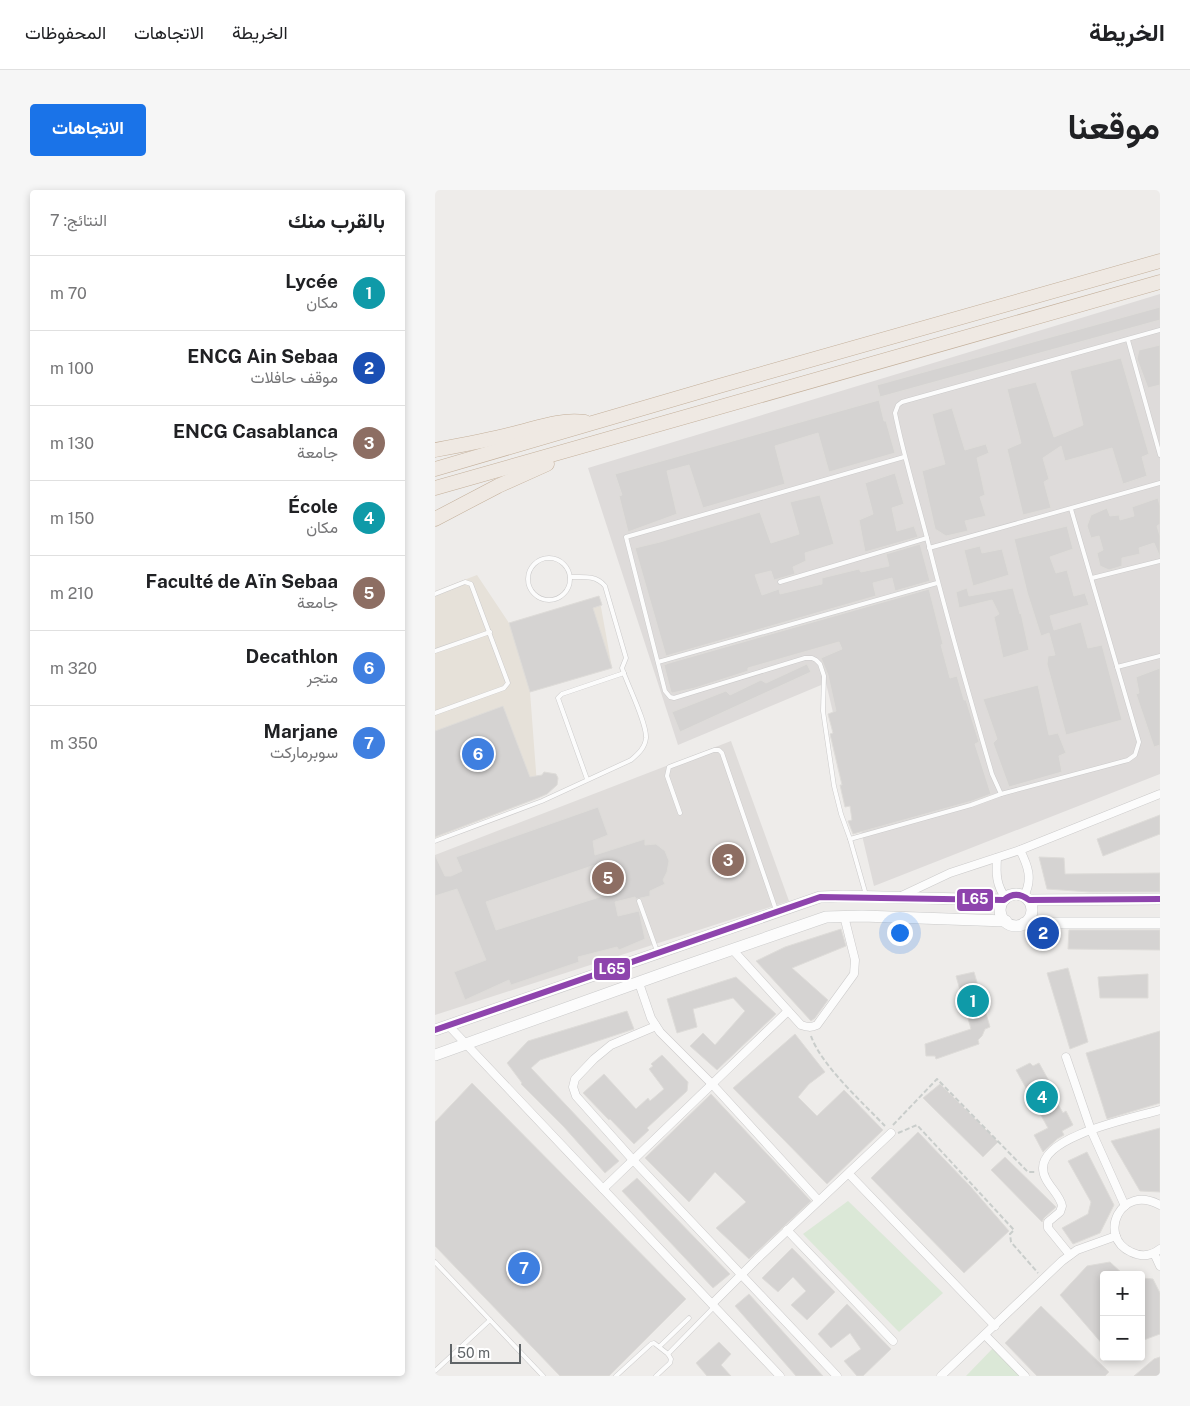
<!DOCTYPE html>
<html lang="ar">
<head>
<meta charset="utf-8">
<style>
  :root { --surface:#fff; --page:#f6f6f6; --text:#202124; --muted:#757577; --line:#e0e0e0; --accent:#1a73e8 }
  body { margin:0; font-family:"Public Sans",Vazirmatn,sans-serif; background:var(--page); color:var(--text); direction:rtl }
  .controls { position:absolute; right:15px; bottom:15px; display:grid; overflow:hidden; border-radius:5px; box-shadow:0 2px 8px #0003 }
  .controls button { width:45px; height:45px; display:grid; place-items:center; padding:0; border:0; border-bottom:1px solid var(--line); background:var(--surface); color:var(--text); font:25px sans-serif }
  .scale { position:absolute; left:15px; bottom:12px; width:71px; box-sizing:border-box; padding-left:5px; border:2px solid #5f6467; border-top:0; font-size:14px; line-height:18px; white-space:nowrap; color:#5f6467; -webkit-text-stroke:4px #fff; paint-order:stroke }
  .you { position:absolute; left:464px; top:742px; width:18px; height:18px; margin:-12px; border:4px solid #fff; border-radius:50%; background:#1a73e8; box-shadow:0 0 0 8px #1a73e833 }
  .badge { display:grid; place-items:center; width:32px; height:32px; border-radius:50%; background:var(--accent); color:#fff; font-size:16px; font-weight:700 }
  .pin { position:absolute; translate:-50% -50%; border:2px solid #fff; box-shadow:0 1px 5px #0006 }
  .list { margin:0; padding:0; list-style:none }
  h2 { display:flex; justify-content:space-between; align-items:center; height:65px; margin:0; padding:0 20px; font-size:21px }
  h2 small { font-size:16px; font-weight:400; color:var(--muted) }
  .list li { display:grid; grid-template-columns:32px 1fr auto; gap:15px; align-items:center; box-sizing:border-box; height:75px; padding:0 20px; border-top:1px solid var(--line) }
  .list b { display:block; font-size:19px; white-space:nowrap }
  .list p { margin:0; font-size:16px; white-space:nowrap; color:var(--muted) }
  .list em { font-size:16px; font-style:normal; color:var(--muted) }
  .map { position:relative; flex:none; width:725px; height:1186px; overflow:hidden; direction:ltr; border-radius:5px }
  header { display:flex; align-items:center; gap:30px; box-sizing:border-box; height:70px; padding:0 25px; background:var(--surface); border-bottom:1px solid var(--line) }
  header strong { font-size:24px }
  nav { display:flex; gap:28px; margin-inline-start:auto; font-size:18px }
  .intro { display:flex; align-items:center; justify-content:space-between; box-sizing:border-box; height:120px; padding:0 30px }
  h1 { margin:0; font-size:35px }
  .button { padding:12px 22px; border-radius:5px; background:var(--accent); color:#fff; font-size:18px; font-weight:700 }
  main { display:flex; gap:30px; padding:0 30px }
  aside { flex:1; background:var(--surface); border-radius:5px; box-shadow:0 2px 8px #0003 }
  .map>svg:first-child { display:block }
  .commercial { fill:#e6e1d9 }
  .industrial { fill:#dedbda }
  .education { fill:#dfdcda }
  .green { fill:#dbe8d7 }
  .building { fill:#d5d3d2; stroke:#dedcd9; fill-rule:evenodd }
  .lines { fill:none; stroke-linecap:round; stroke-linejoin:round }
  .lane-casing { stroke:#cbcaca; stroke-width:5 }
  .street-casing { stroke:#cbcaca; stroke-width:9 }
  .secondary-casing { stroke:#cacaca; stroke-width:12 }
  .highway-casing { stroke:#c3af9a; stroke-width:15 }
  .path { stroke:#c9cdcb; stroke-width:2; stroke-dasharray:5 2.5; stroke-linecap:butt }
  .lane { stroke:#fcfcfc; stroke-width:4 }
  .street { stroke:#fcfcfc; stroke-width:8 }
  .secondary { stroke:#fcfcfc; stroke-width:11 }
  .highway { stroke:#efe9e3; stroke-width:14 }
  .bus-1-casing { stroke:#fff; stroke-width:10 }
  .bus-1 { stroke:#8e44ad; stroke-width:6 }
  .line-badge { stroke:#fff; stroke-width:2 }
  .badge-label { font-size:14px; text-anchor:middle; font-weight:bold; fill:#fff }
</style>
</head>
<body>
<header>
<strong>الخريطة</strong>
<nav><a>الخريطة</a><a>الاتجاهات</a><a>المحفوظات</a></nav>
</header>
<div class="intro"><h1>موقعنا</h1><a class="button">الاتجاهات</a></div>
<main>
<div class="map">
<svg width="725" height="1186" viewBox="0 0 725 1186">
  <rect width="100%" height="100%" fill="#eeecea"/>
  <polygon class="commercial" points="42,385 74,433 164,406 177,478 95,502 103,608 0,648 0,401"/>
  <polygon class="industrial" points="725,104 725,584 439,696 391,493 243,555 153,278"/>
  <polygon class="education" points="296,551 354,711 0,825 0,665"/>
  <g class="green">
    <polygon points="413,1011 508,1103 464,1142 368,1044"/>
    <polygon points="561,1155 592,1186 531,1186"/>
  </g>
  <g class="building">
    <polygon points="725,117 725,130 445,207 442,195"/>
    <polygon points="725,155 725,195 713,198 702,169 704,160"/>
    <polygon points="686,168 714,264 707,267 712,286 688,294 677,258 630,271 626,256 608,268 614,289 609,292 616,318 588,325 572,259 586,253 572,199 601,192 619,247 648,235 635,181"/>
    <polygon points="444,210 449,231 451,231 460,263 394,282 383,243 340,256 350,294 268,318 254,275 232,281 242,324 193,342 184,306 187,305 180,284"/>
    <polygon points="517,218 530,260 551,254 554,263 542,268 550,305 545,307 551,326 530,331 533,341 511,346 500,339 487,281 510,274 497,224"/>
    <polygon points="460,283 469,314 457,318 462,341 479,336 483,347 430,362 424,330 438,324 430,293"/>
    <polygon points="385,305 399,354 370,363 371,371 358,377 360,384 339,390 336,381 320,385 327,405 344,399 345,404 387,394 387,388 424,379 426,382 454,376 451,364 485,354 495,391 460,401 457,388 438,393 441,406 231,466 200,358 225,352 325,322 336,353 364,344 355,312"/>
    <polygon points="723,308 725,316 725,334 722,336 725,346 725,367 719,353 704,358 705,364 687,368 687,376 674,380 665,376 662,363 668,360 664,346 656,348 652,336 656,325 672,318 675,326 684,325 685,330 699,326 697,317"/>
    <polygon points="632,336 638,359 615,367 621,383 632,380 639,406 650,403 654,415 615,426 619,440 646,432 653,458 667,455 687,530 631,545 612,474 613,466 620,465 614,443 606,446 592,402 579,349"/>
    <polygon points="545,356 547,363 567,359 574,385 538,396 529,360"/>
    <polygon points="532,398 534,406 578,398 585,424 586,423 594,460 568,468 559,427 564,424 557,410 524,418 521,402"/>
    <polygon points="494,399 508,454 506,455 515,488 522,486 529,510 531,510 544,552 540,554 556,604 537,611 418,644 413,631 417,630 415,616 410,617 405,595 407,595 395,544 398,543 393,524 401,521 393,485 386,468 407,459 404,452 313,478 313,481 260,498 237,503 236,502 229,475 234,473"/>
    <polygon points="164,406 167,415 158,418 177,478 95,502 74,433"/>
    <polygon points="372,474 376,482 245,542 237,522 291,501 295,505 326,490 331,493"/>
    <polygon points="725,478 725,555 719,557 701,504 704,503 701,487"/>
    <polygon points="603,495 614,545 623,543 631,563 624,566 627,582 574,597 558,553 562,549 548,509"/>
    <polygon points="68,516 95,587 107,585 109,582 121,584 123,588 122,595 112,604 103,608 0,647 0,541"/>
    <path d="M163,617L173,645L158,651L160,665L210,649V655L221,654L230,661L234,671L232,682L228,690L230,694L215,701V706L201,709L200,707L180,712L183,726L204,721L210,749L184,760L182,757L143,767L144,772L76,795L74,790L30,810L19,782L51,770L22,699L0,706V665L10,686H16L27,681L21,667ZM160,675L171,705L61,740L51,712Z"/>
    <polygon points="725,625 725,644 668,666 662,649"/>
    <polygon points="604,667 629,668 630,684 725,683 725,702 655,702 612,699"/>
    <polygon points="406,739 411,756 357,778 393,810 380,828 376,831 321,771 350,757"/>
    <polygon points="634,740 725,740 725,760 633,759"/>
    <polygon points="633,778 653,852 635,859 612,783"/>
    <polygon points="539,782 555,837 550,839 547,846 543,850 544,854 501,869 500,866 491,866 490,854 536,839 521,786"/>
    <polygon points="713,784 713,808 665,808 663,787"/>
    <polygon points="301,787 341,824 282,880 255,856 268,843 280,855 310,821 298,808 258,819 262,837 242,843 232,809"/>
    <polygon points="192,821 199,839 105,870 96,878 184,971 170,983 129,937 86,894 87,893 72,873 93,851"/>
    <polygon points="725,841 725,913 672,929 651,863"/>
    <polygon points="360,844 390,882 374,894 363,907 382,926 409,900 448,940 392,994 298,898"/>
    <polygon points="227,865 253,892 252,901 212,938 214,940 199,954 175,929 174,930 148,903 169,884 201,919 213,908 215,911 229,899 214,879 218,876 216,874"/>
    <polygon points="595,873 598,876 604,873 614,891 611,893 628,923 631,921 638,935 627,941 629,945 622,949 608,962 599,945 613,938 581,880"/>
    <polygon points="37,893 251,1109 174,1186 125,1186 0,1056 0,932"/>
    <polygon points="505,894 563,952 548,967 488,908"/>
    <polygon points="276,904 376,1011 314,1069 281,1038 311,1012 305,1006 280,982 254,1012 210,968"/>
    <polygon points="725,938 725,1002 705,1001 676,951"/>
    <polygon points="483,942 535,996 574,1041 529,1083 436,988"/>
    <polygon points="652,962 679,1015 665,1043 638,1054 627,1038 653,1024 656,1012 633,971"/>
    <polygon points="570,967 621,1017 609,1028 607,1032 556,980"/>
    <polygon points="202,988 295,1084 278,1098 187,1001"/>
    <polygon points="357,1058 400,1102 372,1130 356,1115 371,1101 358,1087 343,1102 327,1088"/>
    <polygon points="675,1072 689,1085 669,1085 669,1156 625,1105 652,1076"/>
    <polygon points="706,1088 718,1089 725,1103 725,1144 706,1151"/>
    <polygon points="314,1104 388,1186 361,1186 300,1116"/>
    <polygon points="412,1114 456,1159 428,1186 422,1186 409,1171 426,1159 415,1143 396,1158 383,1144"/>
    <polygon points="606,1116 674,1182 670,1186 602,1186 570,1153"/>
    <polygon points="284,1152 296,1164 286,1175 296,1186 272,1186 261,1173"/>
    <polygon points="725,1167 725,1186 699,1186 719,1169"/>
  </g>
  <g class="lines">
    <g class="lane-casing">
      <g id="lane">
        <polyline points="693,150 725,265"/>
        <polyline points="494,358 725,293"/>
        <circle cx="114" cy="389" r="21"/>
        <polyline points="657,388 725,371"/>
        <polyline points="345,392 492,348"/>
        <polyline points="0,404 30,392 36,394 73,493 69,498 0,523"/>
        <polyline points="0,461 55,442"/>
        <polyline points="223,472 502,393"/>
        <polyline points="682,477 725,466"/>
        <polyline points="152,589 123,508 127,504 189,483"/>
        <path d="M566,604L557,584C535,508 513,433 494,356C483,312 469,268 460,223L463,215L467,212L725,140"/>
        <polyline points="245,623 232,586 234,577 279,560 284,560 287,563 341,720"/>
        <polyline points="415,649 406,624 399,596 388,521 389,486 385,474 381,470 377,468 370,468 239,508 235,507 230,501 191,347 469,267"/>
        <path d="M0,651L107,611L196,570C203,564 210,558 211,548C212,533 192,494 187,478L191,468L170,396C161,385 148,387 135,387"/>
        <polyline points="431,705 415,649 536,615 566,604 693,570 700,565 704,552 636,319"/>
        <polyline points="204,711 222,761"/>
        <polyline points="0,1072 108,1186"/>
        <polyline points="225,1156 254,1128"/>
        <polyline points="233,1164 279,1117"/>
        <polyline points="0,1181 55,1130"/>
        <polyline points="181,1186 216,1154 219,1153 233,1164 236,1169 235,1173 221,1186"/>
      </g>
    </g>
    <g class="street-casing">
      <g id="street">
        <path d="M585,660C593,676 598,689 589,706"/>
        <path d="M562,668C561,683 561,696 571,708"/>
        <polyline points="464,707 515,683 585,660 725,604"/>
        <path d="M297,759L366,835C372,837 376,838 382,835L419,784L420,770L409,726"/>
        <polyline points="204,793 216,828 225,842 277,894 383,1010"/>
        <polyline points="13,835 345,1186"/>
        <polyline points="221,836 176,855 159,869 140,889 138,897 141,906 198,970 402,1186"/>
        <polyline points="631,867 656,940 690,1016"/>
        <polyline points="414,984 560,1136"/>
        <polyline points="168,999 353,821"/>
        <path d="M725,1015C685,993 662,1047 696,1062C706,1067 716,1066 725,1059"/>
        <polyline points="352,1040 458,1151"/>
        <polyline points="719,1063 725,1076"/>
        <path d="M635,1065L613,1038V1032L625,1022L627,1016C625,1003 608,993 608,978C608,945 699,928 725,920"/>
        <polyline points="277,1114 322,1069 456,943"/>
        <polyline points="550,1145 590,1186"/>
        <polyline points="506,1186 627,1071 642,1060 681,1046"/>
      </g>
    </g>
    <g class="secondary-casing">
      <g id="secondary">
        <circle cx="581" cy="720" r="16"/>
        <polyline points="594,710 725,709"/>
        <polyline points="589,733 725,733"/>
        <polyline points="0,840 385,707 408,706 569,710"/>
        <polyline points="0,865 238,780 391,727 427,726 571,731"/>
      </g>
    </g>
    <g class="highway-casing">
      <g id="highway">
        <path d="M0,260C27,255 54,250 81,243C105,237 125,229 150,232"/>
        <polyline points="0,279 284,196 725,71"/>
        <polyline points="0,298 725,92"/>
        <polyline points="0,329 63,296 112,274"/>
      </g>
    </g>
    <g class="path">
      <path d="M376,846C386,875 428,913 450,936"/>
      <polyline points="458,935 502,889 593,982 601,982"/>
      <polyline points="463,943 482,935 579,1040 575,1044 576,1052 603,1083"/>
    </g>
    <use href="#lane" class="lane"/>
    <use href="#street" class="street"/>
    <use href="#secondary" class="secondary"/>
    <use href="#highway" class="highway"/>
    <g class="bus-1-casing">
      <path id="bus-1" d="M0,840L385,707L569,710C577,703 585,703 594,710L725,709"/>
    </g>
    <use href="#bus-1" class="bus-1"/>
  </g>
  <g class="line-badge">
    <rect x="521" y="698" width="38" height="24" rx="5" fill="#8e44ad"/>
    <rect x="158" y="767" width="38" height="24" rx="5" fill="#8e44ad"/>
  </g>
  <g class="badge-label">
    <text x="540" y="714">L65</text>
    <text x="177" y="784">L65</text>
  </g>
</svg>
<div class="controls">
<button>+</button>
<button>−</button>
</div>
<div class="scale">50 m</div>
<div class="you"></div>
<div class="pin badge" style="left:538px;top:811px;background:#0f9aa8">1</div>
<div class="pin badge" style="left:608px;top:743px;background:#1a4fb4">2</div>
<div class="pin badge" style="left:293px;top:670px;background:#8d6e63">3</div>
<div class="pin badge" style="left:607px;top:907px;background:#0f9aa8">4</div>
<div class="pin badge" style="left:173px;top:688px;background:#8d6e63">5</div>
<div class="pin badge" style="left:43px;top:564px;background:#3f7fe0">6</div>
<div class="pin badge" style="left:89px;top:1078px;background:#3f7fe0">7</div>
</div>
<aside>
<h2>بالقرب منك<small>النتائج: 7</small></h2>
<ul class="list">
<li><span class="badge" style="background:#0f9aa8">1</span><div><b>Lycée</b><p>مكان</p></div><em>70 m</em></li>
<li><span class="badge" style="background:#1a4fb4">2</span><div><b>ENCG Ain Sebaa</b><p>موقف حافلات</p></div><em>100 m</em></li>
<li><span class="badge" style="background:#8d6e63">3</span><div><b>ENCG Casablanca</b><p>جامعة</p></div><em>130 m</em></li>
<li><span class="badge" style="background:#0f9aa8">4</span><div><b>École</b><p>مكان</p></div><em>150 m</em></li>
<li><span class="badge" style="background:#8d6e63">5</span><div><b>Faculté de Aïn Sebaa</b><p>جامعة</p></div><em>210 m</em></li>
<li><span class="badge" style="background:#3f7fe0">6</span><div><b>Decathlon</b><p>متجر</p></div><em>320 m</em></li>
<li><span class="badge" style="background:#3f7fe0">7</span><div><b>Marjane</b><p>سوبرماركت</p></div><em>350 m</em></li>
</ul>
</aside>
</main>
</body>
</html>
